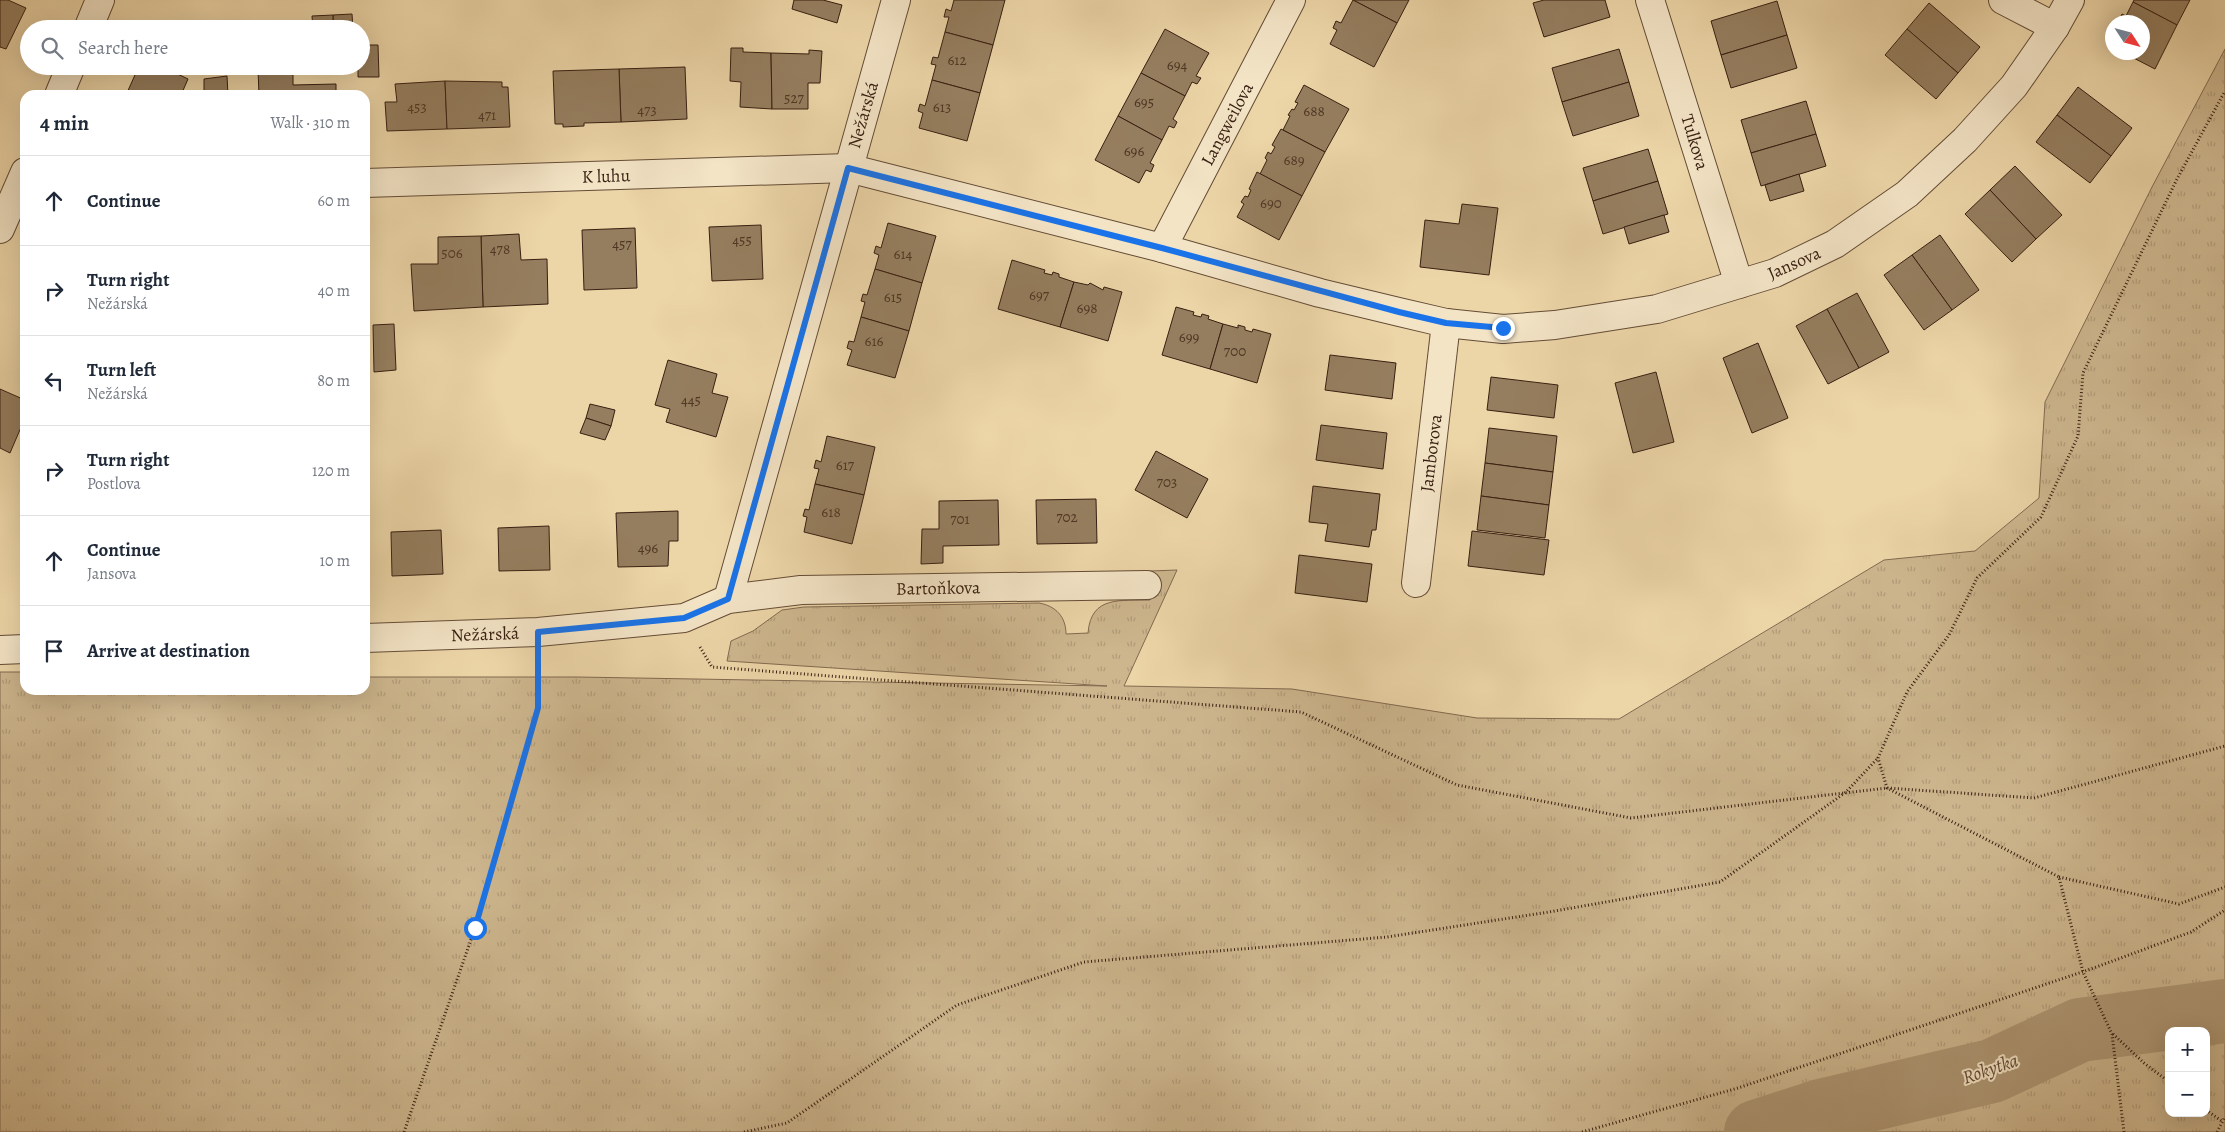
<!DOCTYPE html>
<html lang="en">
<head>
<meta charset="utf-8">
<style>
  :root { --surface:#fff; --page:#f2f2f3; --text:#1f2937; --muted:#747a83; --line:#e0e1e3 }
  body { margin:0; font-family:Alegreya,serif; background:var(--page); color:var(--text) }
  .controls { position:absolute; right:15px; bottom:15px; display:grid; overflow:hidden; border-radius:10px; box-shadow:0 5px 20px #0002 }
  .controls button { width:45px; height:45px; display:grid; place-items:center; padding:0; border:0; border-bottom:1px solid var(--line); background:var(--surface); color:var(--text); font:25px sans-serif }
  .compass { position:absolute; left:2105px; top:15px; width:45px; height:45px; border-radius:50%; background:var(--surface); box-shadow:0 5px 20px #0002; rotate:126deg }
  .stop { position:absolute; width:15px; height:15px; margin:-11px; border:4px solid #1a73e8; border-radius:50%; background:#fff }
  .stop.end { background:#1a73e8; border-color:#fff; box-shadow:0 1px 5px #0008 }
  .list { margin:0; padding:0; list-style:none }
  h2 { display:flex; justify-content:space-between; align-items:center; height:65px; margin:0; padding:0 20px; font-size:21px }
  h2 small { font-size:16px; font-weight:400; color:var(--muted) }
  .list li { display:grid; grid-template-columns:32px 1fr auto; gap:15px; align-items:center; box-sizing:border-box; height:90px; padding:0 20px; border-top:1px solid var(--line) }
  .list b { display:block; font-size:19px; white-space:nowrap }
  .list p { margin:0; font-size:16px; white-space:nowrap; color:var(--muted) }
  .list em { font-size:16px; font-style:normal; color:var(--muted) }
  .icon { flex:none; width:28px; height:28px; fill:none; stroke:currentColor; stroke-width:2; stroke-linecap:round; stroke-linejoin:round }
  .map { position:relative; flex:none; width:2225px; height:1132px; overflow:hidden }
  .search { position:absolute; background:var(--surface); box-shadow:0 5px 20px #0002; left:20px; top:20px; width:350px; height:55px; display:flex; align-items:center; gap:12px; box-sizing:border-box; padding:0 18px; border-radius:28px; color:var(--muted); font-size:19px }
  .panel { position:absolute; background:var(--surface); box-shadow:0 5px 20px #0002; left:20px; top:90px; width:350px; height:605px; border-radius:15px }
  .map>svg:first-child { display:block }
  .grass { fill:url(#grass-tufts); stroke:#826a50; fill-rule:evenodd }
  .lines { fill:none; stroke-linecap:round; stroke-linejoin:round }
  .river { stroke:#ae9774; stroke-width:64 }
  .building { fill:#957e5f; stroke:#371f11 }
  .street-casing { stroke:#644c36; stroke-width:30 }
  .path { stroke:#371f11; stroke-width:3; stroke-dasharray:1 2.5; stroke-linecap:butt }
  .street { stroke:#f3e4c6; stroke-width:28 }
  .route { stroke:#1a73e8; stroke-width:6 }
  .labels { text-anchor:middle; stroke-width:4; stroke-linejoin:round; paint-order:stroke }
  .number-label { font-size:15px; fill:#4e3724 }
  .street-label { font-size:18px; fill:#371f11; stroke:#f3e4c6 }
  .water-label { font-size:19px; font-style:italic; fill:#614934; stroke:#f3e4c6 }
</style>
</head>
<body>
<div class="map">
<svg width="2225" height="1132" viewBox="0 0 2225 1132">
  <defs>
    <pattern id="grass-tufts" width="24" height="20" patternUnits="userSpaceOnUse" patternTransform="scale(1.25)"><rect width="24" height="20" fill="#cdb68e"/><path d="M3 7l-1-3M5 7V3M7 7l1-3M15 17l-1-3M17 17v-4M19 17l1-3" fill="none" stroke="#b19c79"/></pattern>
  </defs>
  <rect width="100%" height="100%" fill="#ecd5a7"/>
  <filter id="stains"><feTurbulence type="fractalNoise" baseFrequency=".004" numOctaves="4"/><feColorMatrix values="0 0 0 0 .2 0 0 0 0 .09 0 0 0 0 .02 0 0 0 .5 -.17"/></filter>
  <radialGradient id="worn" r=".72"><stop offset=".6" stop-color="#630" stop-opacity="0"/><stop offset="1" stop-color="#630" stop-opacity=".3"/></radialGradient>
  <path class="grass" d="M2225,49V1132H0V672H25V690H365V677H577L1107,686L727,661L731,641L753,631L782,610L804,607L1039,603C1056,606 1066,617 1066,634L1088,633C1091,595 1121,601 1150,600V571L1177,570L1124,686L1292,689L1477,718L1619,719L1884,560L1975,551L2039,498L2045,402L2152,187ZM2169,1031H2206V1113H2169Z"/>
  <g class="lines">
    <polyline class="river" points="1756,1132 1821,1111 1992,1071 2080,1030 2225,1011"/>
  </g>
  <g class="building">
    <polygon points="0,0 8,0 26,8 6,49 0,47"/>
    <polygon points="794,0 823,0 842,5 837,23 792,9"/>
    <polygon points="954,0 1005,0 993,45 945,32 949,17 944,17 946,9 951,11"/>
    <polygon points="1353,0 1409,0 1397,23"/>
    <polygon points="1353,0 1397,23 1374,67 1330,44 1337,30 1333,28 1336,21 1341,23"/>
    <polygon points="1544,0 1605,0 1610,17 1544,37 1533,3"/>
    <polygon points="2134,0 2190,0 2177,25 2133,2"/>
    <polygon points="1777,1 1787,35 1721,55 1711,21"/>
    <polygon points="2133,2 2177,25 2155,69 2122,52 2142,52 2142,22 2119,21 2122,14 2126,16"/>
    <polygon points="1929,3 1980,47 1958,73 1907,29"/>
    <polygon points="352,14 353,29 333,29 333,15"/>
    <polygon points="333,15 333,29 313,29 312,16"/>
    <polygon points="1165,29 1209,53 1196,76 1201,78 1197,84 1192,82 1185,96 1141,73"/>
    <polygon points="1907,29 1958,73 1936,99 1885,55"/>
    <polygon points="945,32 993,45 980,93 932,80 936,65 931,64 933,57 938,58"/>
    <polygon points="1787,35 1797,68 1731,88 1721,55"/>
    <polygon points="361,45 378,45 379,77 358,77 358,66 361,66"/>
    <polygon points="731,48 743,48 743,52 771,53 772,109 740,107 741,82 730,81"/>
    <polygon points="1619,49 1629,82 1562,102 1552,68"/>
    <polygon points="809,50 822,51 820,83 808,83 808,109 772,109 771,53 809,54"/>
    <polygon points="139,66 161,66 188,79 181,95 126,95"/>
    <polygon points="336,66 354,66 354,69 336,71"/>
    <polygon points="685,67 687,119 621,122 619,69"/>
    <polygon points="258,69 293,69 293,85 336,84 336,95 259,95"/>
    <polygon points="619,69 621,122 584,123 584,126 563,127 563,124 555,124 553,71"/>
    <polygon points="1141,73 1185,96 1173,119 1177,122 1174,128 1169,126 1162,140 1118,116"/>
    <polygon points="227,76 228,95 204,95 204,79"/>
    <polygon points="932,80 980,93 967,141 919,128 923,113 918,111 920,104 925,106"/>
    <polygon points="445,81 447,129 387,131 385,102 397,102 395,84"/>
    <polygon points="445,81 502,82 502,87 508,87 510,127 447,129"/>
    <polygon points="1629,82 1639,116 1573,136 1562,102"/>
    <polygon points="1304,85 1349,109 1325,152 1283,130 1290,116 1288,115 1292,109 1294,110 1298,103 1295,102"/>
    <polygon points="2078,87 2132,128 2111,156 2057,115"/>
    <polygon points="1806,101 1816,134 1751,153 1741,120"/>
    <polygon points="2057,115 2111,156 2090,183 2036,142"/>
    <polygon points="1118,116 1162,140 1150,163 1154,165 1151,172 1146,170 1139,183 1095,160"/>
    <polygon points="1281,129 1325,152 1302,196 1260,174 1267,160 1265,158 1268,152 1271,154 1275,147 1272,145"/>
    <polygon points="1816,134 1826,166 1761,186 1751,153"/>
    <polygon points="1648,149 1658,181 1593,201 1583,168"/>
    <polygon points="2015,166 2062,215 2036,239 1990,190"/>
    <polygon points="1257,172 1302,196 1279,240 1237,217 1244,204 1241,202 1245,196 1248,197 1251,190 1249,189"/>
    <polygon points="1799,174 1804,191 1770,201 1765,185"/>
    <polygon points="1658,181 1668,214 1603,234 1593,201"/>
    <polygon points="1990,190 2036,239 2012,262 1965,214"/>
    <polygon points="1462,204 1498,208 1489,275 1420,267 1425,220 1459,224"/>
    <polygon points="1664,215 1669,232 1629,244 1624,227"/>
    <polygon points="888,223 936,236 922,283 875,269 879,255 874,253 876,246 881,248"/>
    <polygon points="761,225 763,279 712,281 709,227"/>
    <polygon points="635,228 637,288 584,290 582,230"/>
    <polygon points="519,234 521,260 547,259 548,304 483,307 481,236"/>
    <polygon points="1940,235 1979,290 1952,310 1912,255"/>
    <polygon points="481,236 483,307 414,311 411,264 438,264 438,237"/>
    <polygon points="365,240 367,259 365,280"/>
    <polygon points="1912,255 1952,310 1924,330 1884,275"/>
    <polygon points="1012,260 1045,270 1044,273 1052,275 1053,272 1059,274 1059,277 1074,282 1060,327 998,309"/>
    <polygon points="875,269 922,283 909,331 861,317 865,302 861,301 863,294 867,295"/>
    <polygon points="1074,282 1088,285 1090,283 1103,290 1104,287 1122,292 1108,341 1060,327"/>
    <polygon points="1857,293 1889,352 1859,368 1827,309"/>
    <polygon points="1176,307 1194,312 1193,315 1201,317 1202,314 1209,316 1208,319 1223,324 1210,369 1162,355"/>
    <polygon points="1827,309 1859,368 1828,384 1796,326"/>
    <polygon points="861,317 909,331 895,378 847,365 852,350 847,348 849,341 854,342"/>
    <polygon points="394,324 396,370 374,372 373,325"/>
    <polygon points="1223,324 1238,328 1238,325 1245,327 1245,330 1252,332 1253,329 1271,334 1257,383 1210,369"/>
    <polygon points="1758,343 1788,418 1752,433 1723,358"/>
    <polygon points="1330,355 1396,363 1392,399 1325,390"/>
    <polygon points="668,360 717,374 712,393 728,397 716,437 666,422 670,409 655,405"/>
    <polygon points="1656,372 1674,442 1633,453 1615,383"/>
    <polygon points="1491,377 1558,385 1554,418 1487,410"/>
    <polygon points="0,389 25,400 25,418 10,453 0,448"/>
    <polygon points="590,404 615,410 611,426 586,418"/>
    <polygon points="586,418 611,426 605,440 580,433"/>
    <polygon points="1321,425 1387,433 1383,469 1316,460"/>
    <polygon points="1489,428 1557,436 1553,472 1485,463"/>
    <polygon points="827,436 875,447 864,495 815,484 819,469 814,468 816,460 821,462"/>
    <polygon points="1156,451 1208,479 1187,518 1135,490"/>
    <polygon points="1485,463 1553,472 1549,505 1481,496"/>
    <polygon points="815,484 864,495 852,544 804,532 807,517 803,516 805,509 809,510"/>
    <polygon points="1313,486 1380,494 1376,530 1372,530 1369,547 1325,541 1328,524 1309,522"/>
    <polygon points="1481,496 1549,505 1545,538 1477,530"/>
    <polygon points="1096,499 1097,543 1037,544 1036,500"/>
    <polygon points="998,500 999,545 943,546 943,563 921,564 922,529 939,529 939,501"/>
    <polygon points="678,511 678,541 669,541 668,566 618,567 616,513"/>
    <polygon points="549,526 550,570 499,571 498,528"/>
    <polygon points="441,530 443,574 392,576 391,532"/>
    <polygon points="1472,531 1549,540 1544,575 1468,566"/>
    <polygon points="1299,555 1372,564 1367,602 1295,593"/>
  </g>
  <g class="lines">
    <g class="street-casing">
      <g id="street">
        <polyline points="1650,0 1739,284"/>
        <polyline points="2003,0 2055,27"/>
        <polyline points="88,29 100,0"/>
        <polyline points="59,95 71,66"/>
        <polyline points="365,183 848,168 1162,248 1320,293 1399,312 1446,323 1503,329 1555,325 1657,309 1775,273 1835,244 1907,194 1965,140 2014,86 2055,27 2070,0"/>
        <polyline points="0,229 25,172"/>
        <polyline points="1162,248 1291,0"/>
        <polyline points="1416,583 1446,323"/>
        <polyline points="728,599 896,0"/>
        <polyline points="365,638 538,632 684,618 728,599 801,590 1147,585"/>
        <polyline points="0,650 25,649"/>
      </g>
    </g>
    <g class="path">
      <polyline points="700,647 712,667 1301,712 1457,785 1631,818 1887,788 2034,798 2225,746"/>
      <polyline points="2059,877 2179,904 2225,887"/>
      <polyline points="2113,1034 2144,1063 2169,1082"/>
      <polyline points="2206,1110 2223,1122"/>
      <polyline points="404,1132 475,928 538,708 538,664"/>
      <polyline points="744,1132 787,1123 957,1005 1084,962 1387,937 1549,912 1720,882 1846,792 1878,758"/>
      <polyline points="1582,1132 1738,1088 2091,969 2191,932 2225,910"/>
      <polyline points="2124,1132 2112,1034 2083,972 2059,877 1887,788 1878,758 1907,692 1949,635 1977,578 2041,517 2078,436 2083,373 2177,179 2225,91"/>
      <polyline points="2217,1132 2225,1117"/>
    </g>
    <use href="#street" class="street"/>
  </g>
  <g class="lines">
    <polyline class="route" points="475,928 538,708 538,632 684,618 728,599 848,168 1162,248 1399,312 1446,323 1503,328"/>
  </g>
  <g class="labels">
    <g class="number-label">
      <text x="957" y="65">612</text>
      <text x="1177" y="70">694</text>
      <text x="794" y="103">527</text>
      <text x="1144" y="107">695</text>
      <text x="417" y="112">453</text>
      <text x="942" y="112">613</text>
      <text x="647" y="115">473</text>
      <text x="1314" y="116">688</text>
      <text x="487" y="120">471</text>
      <text x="1134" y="156">696</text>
      <text x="1294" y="165">689</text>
      <text x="1271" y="208">690</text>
      <text x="742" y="245">455</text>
      <text x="622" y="249">457</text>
      <text x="500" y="254">478</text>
      <text x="452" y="258">506</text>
      <text x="903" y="259">614</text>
      <text x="1039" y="300">697</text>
      <text x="893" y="302">615</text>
      <text x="1087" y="313">698</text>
      <text x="1189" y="342">699</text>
      <text x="874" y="346">616</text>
      <text x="1235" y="356">700</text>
      <text x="691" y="405">445</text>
      <text x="845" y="470">617</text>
      <text x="1167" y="487">703</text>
      <text x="831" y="517">618</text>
      <text x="1067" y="522">702</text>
      <text x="960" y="524">701</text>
      <text x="648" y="553">496</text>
    </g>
    <g class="street-label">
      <text transform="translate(863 115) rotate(-74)" y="6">Nežárská</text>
      <text transform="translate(1227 124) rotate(-62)" y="6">Langweilova</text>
      <text transform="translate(1695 142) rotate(73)" y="6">Tulkova</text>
      <text transform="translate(606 176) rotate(-2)" y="6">K luhu</text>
      <text transform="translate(1794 263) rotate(-24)" y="6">Jansova</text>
      <text transform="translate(1431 453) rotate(-83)" y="6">Jamborova</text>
      <text transform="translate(938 588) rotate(-1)" y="6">Bartoňkova</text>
      <text transform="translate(485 634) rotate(-2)" y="6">Nežárská</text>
    </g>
    <g class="water-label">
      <text transform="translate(1990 1068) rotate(-19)" y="7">Rokytka</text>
    </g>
  </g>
  <rect width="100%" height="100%" filter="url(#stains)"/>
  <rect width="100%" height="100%" fill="url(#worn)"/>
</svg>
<div class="controls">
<button>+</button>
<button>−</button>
</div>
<svg class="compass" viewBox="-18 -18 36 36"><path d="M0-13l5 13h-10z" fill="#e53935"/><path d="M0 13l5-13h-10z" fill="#747a83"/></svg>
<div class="stop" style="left:475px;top:928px"></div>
<div class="stop end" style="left:1503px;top:328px"></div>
<div class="search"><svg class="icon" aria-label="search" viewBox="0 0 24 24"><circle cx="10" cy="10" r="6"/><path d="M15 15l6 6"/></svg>Search here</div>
<section class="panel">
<h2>4 min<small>Walk · 310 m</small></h2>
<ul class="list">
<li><svg class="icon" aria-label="ahead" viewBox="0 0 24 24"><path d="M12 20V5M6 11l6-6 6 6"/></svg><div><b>Continue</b></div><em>60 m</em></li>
<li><svg class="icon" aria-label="right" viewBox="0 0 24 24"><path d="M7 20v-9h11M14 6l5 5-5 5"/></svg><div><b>Turn right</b><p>Nežárská</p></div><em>40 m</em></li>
<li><svg class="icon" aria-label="left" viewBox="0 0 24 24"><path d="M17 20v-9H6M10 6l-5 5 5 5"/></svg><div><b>Turn left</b><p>Nežárská</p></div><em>80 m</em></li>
<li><svg class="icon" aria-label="right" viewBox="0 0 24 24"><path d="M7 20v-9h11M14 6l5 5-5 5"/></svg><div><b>Turn right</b><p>Postlova</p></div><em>120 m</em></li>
<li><svg class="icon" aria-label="ahead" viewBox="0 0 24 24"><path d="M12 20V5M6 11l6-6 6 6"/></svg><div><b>Continue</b><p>Jansova</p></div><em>10 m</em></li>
<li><svg class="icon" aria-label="arrive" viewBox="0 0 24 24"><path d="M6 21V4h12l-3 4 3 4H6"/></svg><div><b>Arrive at destination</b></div></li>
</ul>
</section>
</div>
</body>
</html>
